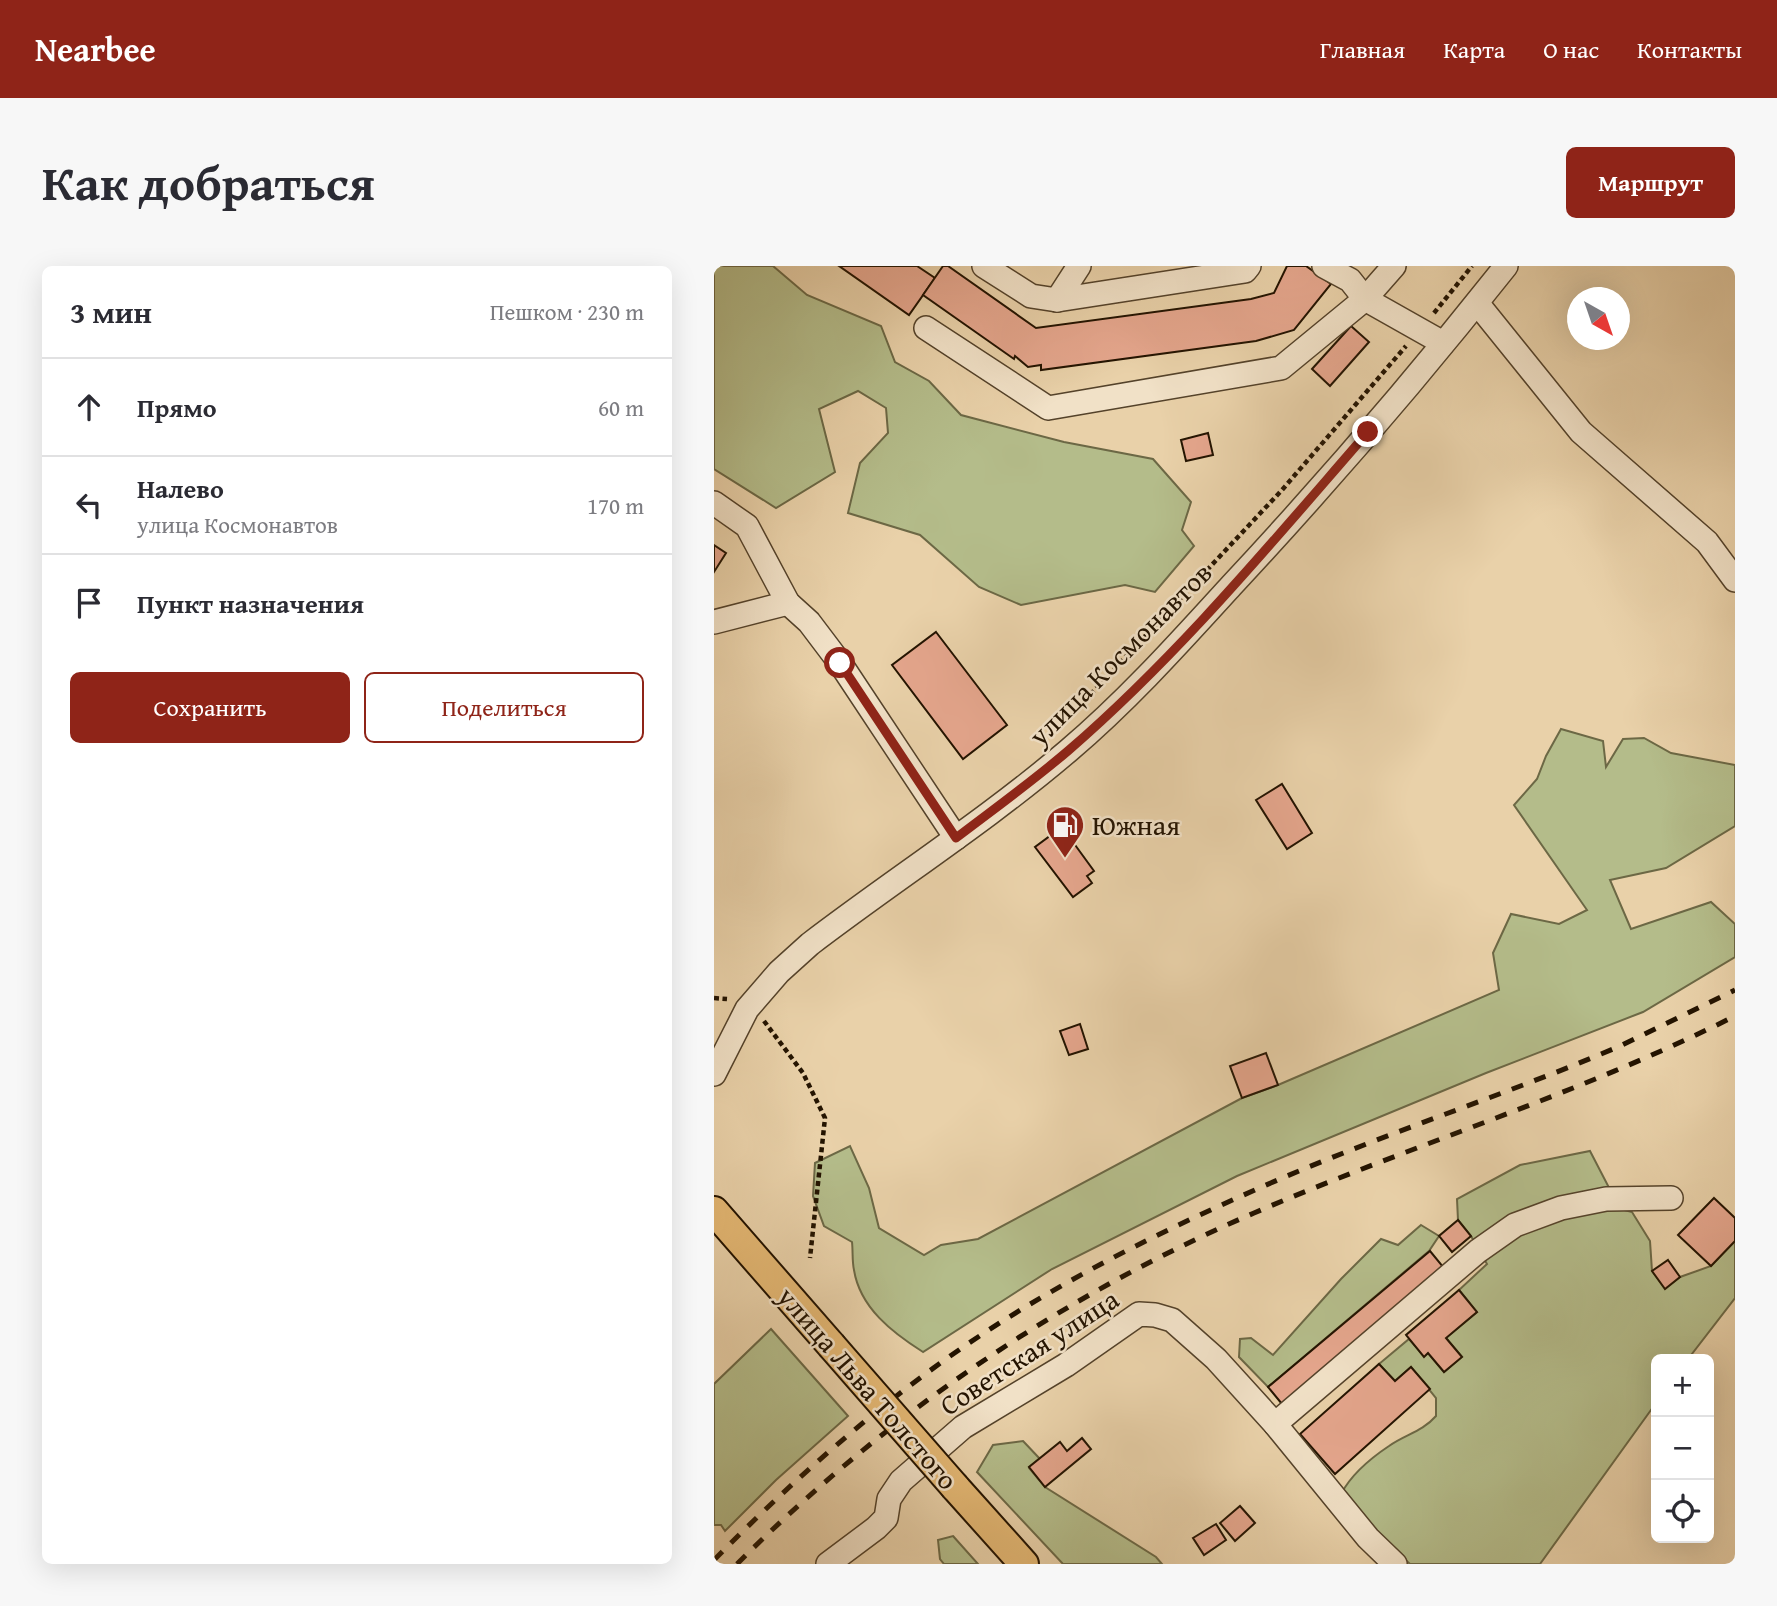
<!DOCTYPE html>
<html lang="ru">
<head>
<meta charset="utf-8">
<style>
  :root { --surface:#fff; --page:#f7f7f7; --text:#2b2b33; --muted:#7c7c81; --line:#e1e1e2; --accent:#8f2418 }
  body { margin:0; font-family:"Gentium Book Plus",serif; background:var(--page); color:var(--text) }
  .controls { position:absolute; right:21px; bottom:21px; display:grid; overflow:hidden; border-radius:10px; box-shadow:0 7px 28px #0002 }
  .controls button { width:63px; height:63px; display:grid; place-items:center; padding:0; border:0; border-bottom:2px solid var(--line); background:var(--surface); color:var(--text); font:35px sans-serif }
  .compass { position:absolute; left:853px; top:21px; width:63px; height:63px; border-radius:50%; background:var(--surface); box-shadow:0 7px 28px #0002; rotate:140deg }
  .stop { position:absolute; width:21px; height:21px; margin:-16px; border:5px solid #8f2418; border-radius:50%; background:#fff }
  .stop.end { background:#8f2418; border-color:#fff; box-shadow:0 2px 7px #0008 }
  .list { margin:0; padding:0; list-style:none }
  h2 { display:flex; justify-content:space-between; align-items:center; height:91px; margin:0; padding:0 28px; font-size:30px }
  h2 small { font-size:23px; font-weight:400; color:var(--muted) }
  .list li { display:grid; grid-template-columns:46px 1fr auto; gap:21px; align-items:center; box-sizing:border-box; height:98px; padding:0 28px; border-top:2px solid var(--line) }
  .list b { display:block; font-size:26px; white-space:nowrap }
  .list p { margin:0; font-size:23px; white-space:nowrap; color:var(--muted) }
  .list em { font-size:23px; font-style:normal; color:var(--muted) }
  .actions { display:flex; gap:14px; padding:21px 28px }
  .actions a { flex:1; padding:16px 0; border:2px solid var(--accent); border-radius:10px; text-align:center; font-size:24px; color:var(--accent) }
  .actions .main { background:var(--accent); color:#fff }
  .icon { flex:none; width:38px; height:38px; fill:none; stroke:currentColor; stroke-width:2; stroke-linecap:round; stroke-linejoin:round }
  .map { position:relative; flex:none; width:1021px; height:1298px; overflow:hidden; border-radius:10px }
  header { display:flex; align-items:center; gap:42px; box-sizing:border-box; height:98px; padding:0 35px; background:var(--accent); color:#fff }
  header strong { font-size:33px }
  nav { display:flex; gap:38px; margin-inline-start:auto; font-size:24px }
  .intro { display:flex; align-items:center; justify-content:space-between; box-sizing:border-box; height:168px; padding:0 42px }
  h1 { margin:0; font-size:49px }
  .button { padding:18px 32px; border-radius:10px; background:var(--accent); color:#fff; font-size:24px; font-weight:700 }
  main { display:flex; gap:42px; padding:0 42px }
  aside { flex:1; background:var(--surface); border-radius:10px; box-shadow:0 7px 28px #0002 }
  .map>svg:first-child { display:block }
  .green { fill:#b4bc8a; stroke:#6c6845; stroke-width:2 }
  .building { fill:#e5a68d; stroke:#231300; stroke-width:2 }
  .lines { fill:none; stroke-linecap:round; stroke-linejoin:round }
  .minor-casing { stroke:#54422a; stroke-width:26 }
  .major-casing { stroke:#231300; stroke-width:32 }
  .path { stroke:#231300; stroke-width:4.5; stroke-dasharray:5 3.5; stroke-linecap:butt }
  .minor { stroke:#f1e1c7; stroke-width:23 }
  .major { stroke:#e4b874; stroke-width:28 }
  .rail { stroke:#231300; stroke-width:5; stroke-dasharray:12 12; stroke-linecap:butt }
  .major-bridge-casing { stroke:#231300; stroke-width:32; stroke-linecap:butt }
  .major-bridge { stroke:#e4b874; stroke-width:28 }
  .route { stroke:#8f2418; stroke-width:9 }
  .labels { text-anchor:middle; stroke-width:5; stroke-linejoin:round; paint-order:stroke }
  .street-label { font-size:28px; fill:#231300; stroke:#f1e1c7 }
  .poi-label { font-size:28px; fill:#231300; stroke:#f1e1c7; text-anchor:start }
</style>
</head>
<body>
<header>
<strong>Nearbee</strong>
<nav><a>Главная</a><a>Карта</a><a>О нас</a><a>Контакты</a></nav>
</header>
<div class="intro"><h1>Как добраться</h1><a class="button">Маршрут</a></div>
<main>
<aside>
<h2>3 мин<small>Пешком · 230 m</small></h2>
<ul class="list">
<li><svg class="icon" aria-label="ahead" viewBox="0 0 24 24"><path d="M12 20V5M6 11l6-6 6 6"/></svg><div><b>Прямо</b></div><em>60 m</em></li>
<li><svg class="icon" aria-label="left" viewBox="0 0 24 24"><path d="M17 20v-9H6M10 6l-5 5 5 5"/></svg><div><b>Налево</b><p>улица Космонавтов</p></div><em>170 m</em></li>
<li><svg class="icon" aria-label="arrive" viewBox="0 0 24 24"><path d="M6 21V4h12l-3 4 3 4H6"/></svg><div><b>Пункт назначения</b></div></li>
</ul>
<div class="actions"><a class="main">Сохранить</a><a>Поделиться</a></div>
</aside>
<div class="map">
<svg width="1021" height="1298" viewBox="0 0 1021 1298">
  <rect width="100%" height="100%" fill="#e9d1a9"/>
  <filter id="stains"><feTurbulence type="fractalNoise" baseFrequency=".00286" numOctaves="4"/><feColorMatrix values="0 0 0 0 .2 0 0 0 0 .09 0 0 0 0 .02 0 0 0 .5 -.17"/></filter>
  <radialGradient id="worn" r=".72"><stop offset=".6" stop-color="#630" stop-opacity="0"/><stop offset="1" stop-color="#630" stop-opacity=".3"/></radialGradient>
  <g class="green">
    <polygon points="0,0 59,0 93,29 167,60 181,96 215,115 247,149 350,176 439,193 477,236 468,264 480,280 441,326 411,319 307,339 265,321 206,269 134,247 146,197 174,167 172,142 144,125 105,143 121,206 62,242 0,203"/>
    <path d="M847,463L889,475L892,501L909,473L930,472L957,487L1021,499V560L952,602L896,614L917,663L997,636L1021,658V691L929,746L772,807L523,910L338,1003L209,1086C179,1067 146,1042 140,1004C138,995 139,985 138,976L110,960L99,930L101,897L136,880L155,922L165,962L210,989L227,979L264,973L528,832L564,819L785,724L779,687L797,648L845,658L873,644L800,539L823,513L832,490Z"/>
    <path d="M876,885L906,943L918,946L936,975L938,1005L951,1022L966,1011L997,1000L1021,975V1032L974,1093H942V1137L826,1298H696L651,1257L627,1228C637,1209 657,1192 675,1180C692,1168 708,1166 722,1150V1132L697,1101L681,1115L665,1098L695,1073L710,1090L714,1087L730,1106L748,1091L732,1072L763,1046L745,1024L773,998L757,970L744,954L743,933L806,899Z"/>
    <polygon points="707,959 725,970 715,985 554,1121 525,1091 526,1073 537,1072 559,1089 627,1013 667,973 684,979"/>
    <polygon points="57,1063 134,1150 62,1214 11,1265 7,1259 0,1259 0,1118"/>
    <polygon points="309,1175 326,1193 315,1202 331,1221 442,1291 448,1298 349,1298 263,1206 279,1179"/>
    <polygon points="239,1270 264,1298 230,1298 226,1293 224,1274"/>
  </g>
  <g class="building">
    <polygon points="125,0 203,0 221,12 195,49"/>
    <polygon points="229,0 234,0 322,62 537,33 560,27 573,0 592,0 617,18 580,64 542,75 327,104 327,99 314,101 301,90 300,93 209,29"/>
    <polygon points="637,60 655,76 616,120 598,103"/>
    <polygon points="494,167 499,189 472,195 467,174"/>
    <polygon points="0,279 12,287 0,306"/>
    <polygon points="222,366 293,459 249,493 178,399"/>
    <polygon points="568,518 598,567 573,583 542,534"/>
    <polygon points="348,561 380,605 373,610 378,617 359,631 321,581"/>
    <polygon points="366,758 374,783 355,789 346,765"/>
    <polygon points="552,787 564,819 528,832 516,800"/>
    <polygon points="1000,932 1021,952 1021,975 997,1000 964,969"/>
    <polygon points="744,954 757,970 738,986 725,970"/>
    <polygon points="716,985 730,1002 568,1138 554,1121"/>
    <polygon points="954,994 966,1011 951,1023 938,1005"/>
    <polygon points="745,1024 763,1046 732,1072 748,1091 730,1106 714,1087 710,1091 692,1069"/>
    <polygon points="665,1098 681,1115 697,1101 716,1123 621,1208 586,1168"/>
    <polygon points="368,1172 377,1183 331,1221 315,1201 346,1176 353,1185"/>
    <polygon points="526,1240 541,1257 521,1275 506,1257"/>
    <polygon points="502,1258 512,1274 490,1289 479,1272"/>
  </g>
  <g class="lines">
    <g class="minor-casing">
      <g id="minor">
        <polyline points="270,0 317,30 343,34 365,0"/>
        <polyline points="610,0 636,14 651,33 729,77"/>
        <polyline points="343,34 531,5 535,0"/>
        <polyline points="763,37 867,166 993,276 1021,314"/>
        <polyline points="212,62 334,142 567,102 651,33 680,0"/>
        <polyline points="0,237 33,260 74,337 95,356 126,397 242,572"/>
        <polyline points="0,356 74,337"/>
        <path d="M0,808L33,743L65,706L96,678C181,613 272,555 354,485C413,435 465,377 517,320C613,217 705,110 792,0"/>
        <polyline points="561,1158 764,985 801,959 847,942 892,933 957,932"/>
        <polyline points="114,1298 162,1262 172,1252 175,1233 187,1215 249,1161 352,1099 425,1048 441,1049 458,1054 502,1093 561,1158 654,1272 681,1298"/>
      </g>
    </g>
    <g class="major-casing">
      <g id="major">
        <polyline points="0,945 117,1079"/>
        <polyline points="241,1221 310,1298"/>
      </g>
    </g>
    <g class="path">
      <polyline points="720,47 758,0"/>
      <polyline points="359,447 568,224 692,80"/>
      <polyline points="0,732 13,733"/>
      <polyline points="50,755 89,807 111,852 96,992"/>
    </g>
    <use href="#minor" class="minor"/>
    <use href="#major" class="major"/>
    <g class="rail">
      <path d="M0,1294C72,1221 148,1153 232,1093C322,1029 422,977 523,932C632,882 747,844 858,800L904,781L1021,724"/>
      <path d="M23,1298C172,1149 347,1030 540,947C700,878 866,828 1021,750"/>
    </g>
    <g class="major-bridge-casing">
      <polyline id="major-bridge" points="117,1079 241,1221"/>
    </g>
    <use href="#major-bridge" class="major-bridge"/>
  </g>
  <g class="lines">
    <path class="route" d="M126,397L242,572C280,543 319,515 355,484C465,389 559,275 654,166"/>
  </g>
  <defs>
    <g id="fuel-pin" transform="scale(2.0125)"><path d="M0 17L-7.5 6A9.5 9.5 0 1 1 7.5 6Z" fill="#8f2418" stroke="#f1e1c7"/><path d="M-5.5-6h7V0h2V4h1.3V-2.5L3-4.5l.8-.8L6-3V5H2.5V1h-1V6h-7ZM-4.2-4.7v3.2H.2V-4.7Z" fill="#fff"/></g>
  </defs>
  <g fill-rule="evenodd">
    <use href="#fuel-pin" x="351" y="559"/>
  </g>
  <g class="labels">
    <g class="street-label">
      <text transform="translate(406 388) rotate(-45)" y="10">улица Космонавтов</text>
      <text transform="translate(315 1086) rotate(-33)" y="10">Советская улица</text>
      <text transform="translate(154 1122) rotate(49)" y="10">улица Льва Толстого</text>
    </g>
    <g class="poi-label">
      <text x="378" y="569">Южная</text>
    </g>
  </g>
  <rect width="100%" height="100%" filter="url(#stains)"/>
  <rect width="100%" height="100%" fill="url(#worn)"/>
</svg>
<div class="controls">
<button>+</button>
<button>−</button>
<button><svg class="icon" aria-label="locate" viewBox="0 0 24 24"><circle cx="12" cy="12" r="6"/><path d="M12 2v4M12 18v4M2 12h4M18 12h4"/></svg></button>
</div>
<svg class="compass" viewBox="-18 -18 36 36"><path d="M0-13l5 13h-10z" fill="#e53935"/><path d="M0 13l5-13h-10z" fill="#7c7c81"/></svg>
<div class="stop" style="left:126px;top:397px"></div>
<div class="stop end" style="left:654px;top:166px"></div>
</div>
</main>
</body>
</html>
